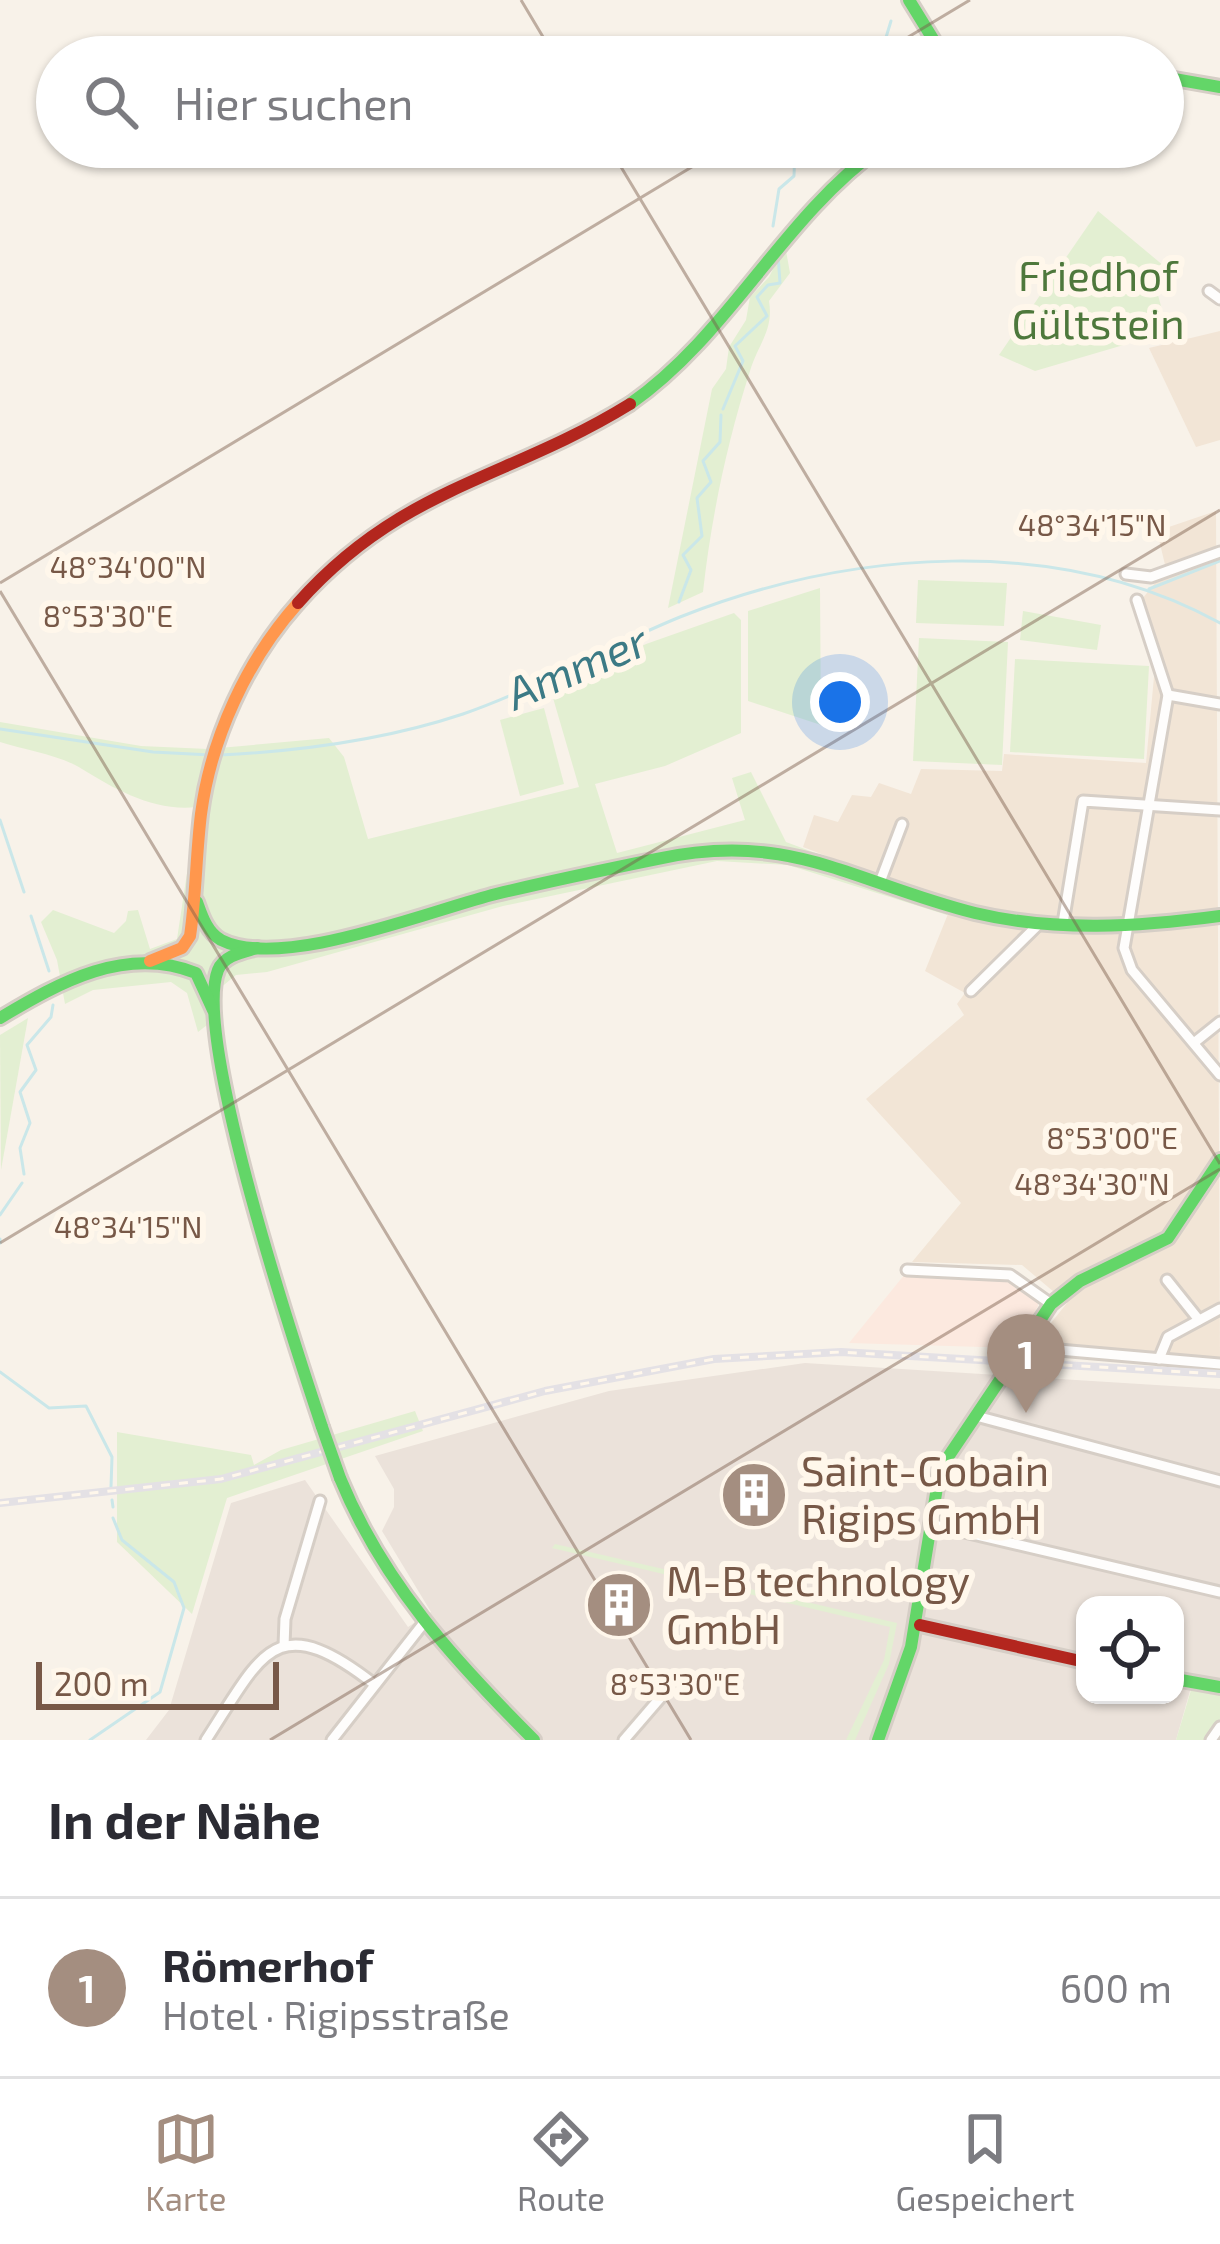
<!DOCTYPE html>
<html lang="de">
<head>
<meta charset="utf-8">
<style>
  :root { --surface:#fff; --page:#f7f7f7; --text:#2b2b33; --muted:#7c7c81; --line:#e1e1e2; --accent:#a48e80 }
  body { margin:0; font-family:"Exo 2",sans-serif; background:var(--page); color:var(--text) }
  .controls { position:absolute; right:36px; bottom:36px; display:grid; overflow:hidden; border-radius:24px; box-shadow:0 3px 9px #0004 }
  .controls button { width:108px; height:108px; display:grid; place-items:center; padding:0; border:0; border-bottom:3px solid var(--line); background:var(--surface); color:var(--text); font:60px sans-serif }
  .scale { position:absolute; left:36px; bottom:30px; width:243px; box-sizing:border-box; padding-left:12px; border:6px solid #775847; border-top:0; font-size:33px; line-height:42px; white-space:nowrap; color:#775847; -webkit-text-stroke:9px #fff7eb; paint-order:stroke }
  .you { position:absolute; left:840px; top:702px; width:42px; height:42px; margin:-30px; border:9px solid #fff; border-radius:50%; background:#1a73e8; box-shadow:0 0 0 18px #1a73e833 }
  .badge { display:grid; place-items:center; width:78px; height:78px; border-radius:50%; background:var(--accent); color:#fff; font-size:39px; font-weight:700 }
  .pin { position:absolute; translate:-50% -99px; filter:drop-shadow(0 3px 6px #0008) }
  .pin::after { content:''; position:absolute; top:63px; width:42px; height:36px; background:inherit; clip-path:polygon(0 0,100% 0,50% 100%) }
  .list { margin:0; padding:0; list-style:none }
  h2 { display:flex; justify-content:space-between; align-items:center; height:156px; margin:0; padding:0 48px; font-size:51px }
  h2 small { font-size:39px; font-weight:400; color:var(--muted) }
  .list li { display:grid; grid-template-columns:78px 1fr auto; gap:36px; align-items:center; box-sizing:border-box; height:180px; padding:0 48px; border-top:3px solid var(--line) }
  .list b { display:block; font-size:45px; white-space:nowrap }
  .list p { margin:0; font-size:39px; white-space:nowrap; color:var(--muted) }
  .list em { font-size:39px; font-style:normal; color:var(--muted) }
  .icon { flex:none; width:66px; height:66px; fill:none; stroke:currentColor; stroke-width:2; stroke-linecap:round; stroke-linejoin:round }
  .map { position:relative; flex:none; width:1220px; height:1740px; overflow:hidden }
  .search { position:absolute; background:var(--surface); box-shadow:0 3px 9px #0004; left:36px; right:36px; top:36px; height:132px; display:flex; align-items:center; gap:30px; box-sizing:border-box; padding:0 42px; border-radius:66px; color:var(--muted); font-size:45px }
  .sheet { height:336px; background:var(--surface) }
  nav { display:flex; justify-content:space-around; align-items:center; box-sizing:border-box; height:168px; border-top:3px solid var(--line); background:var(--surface); font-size:33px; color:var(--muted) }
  nav a { display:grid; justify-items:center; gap:6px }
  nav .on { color:var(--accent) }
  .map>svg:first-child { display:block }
  .residential { fill:#f2e5d6 }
  .commercial { fill:#fce9df }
  .industrial { fill:#ebe2da; fill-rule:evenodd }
  .green { fill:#e3efd2 }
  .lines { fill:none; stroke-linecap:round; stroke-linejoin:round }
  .stream { stroke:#cae7e9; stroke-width:3 }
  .street-casing { stroke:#d6cec6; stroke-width:15 }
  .fast-casing { stroke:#d6cec6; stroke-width:18 }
  .slow-casing { stroke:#d6cec6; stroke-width:18 }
  .jam-casing { stroke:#d6cec6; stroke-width:18 }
  .street { stroke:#fefdfc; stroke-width:9 }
  .fast { stroke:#63d668; stroke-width:12 }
  .slow { stroke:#ff974d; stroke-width:12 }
  .jam { stroke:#b3261e; stroke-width:12 }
  .rail-casing { stroke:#e4e1e5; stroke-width:8 }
  .rail { stroke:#fff7eb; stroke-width:3; stroke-dasharray:9; stroke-linecap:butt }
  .fast-bridge-casing { stroke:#d6cec6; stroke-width:18; stroke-linecap:butt }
  .fast-bridge { stroke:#63d668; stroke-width:12 }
  .ticks { fill:none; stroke:#775847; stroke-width:3; stroke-opacity:0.45 }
  .labels { text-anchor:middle; stroke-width:12; stroke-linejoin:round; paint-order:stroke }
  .park-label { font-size:42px; fill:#4e783c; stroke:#fff7eb }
  .poi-label { font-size:42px; fill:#775847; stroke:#fff7eb; text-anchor:start }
  .water-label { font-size:45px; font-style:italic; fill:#3c7a85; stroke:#fff7eb }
  .ticks-label { font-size:30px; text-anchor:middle; fill:#775847; stroke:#fff7eb; stroke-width:12; stroke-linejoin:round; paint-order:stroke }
</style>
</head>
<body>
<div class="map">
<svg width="1220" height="1740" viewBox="0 0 1220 1740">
  <rect width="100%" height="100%" fill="#f8f2e9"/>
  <g class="residential">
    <polygon points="1220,331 1220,440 1196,447 1149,348"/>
    <polygon points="1216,511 1220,1361 1064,1349 1043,1333 1067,1303 1022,1265 912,1262 961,1203 866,1099 964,1015 957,1004 965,993 925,971 952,904 803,847 814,815 838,822 852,795 871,797 879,783 911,794 921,769 1002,771 1004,754 1146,763 1155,666 1135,608 1166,569 1157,531"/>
  </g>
  <polygon class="commercial" points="905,1274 1008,1280 1038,1300 1038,1306 1016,1348 849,1343"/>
  <path class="industrial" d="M805,1363L1220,1389V1681L1194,1677L1176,1740H146L169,1710L231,1503L305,1480L408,1627L431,1612L382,1531L394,1507V1489L375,1456L609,1391ZM1085,1605H1175V1695H1085Z"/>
  <g class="green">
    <polygon points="1098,211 1164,266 1149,291 1158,295 1168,332 1035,371 999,355"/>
    <path d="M785,245L790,273L769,301C774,330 758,344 750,371C727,442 711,519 703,592L668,608L712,389L726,369L729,347L746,320L750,297L769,277Z"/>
    <polygon points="918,580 1007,583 1004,626 916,623"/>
    <polygon points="820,588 821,725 748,701 748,611"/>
    <polygon points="1023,611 1101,625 1097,650 1020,640"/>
    <path d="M734,613L741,620V733L665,766L595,784L617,853L745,820L732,778L751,772L786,842L952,904L947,915L788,865L717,861L503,906L267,972L236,975L219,989L220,1015L198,1032L187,993L171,982L93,990L65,1004L57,960L41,922L53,910L114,933L126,921L128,911L138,910L150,949L177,939L197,807C155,812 116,790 82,769C60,755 25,750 0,742V722L141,746L208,749L329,738L344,757L368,839L579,787L551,691L646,644Z"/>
    <polygon points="919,638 1008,642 1002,765 913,761"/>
    <polygon points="1015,659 1149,666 1144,759 1010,752"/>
    <polygon points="544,708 564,784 520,796 500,720"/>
    <polygon points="28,1018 1,1170 0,1035"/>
    <polygon points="415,1411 423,1431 227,1498 192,1614 117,1542 117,1432 251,1455 254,1465 281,1450"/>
    <polygon points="555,1544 897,1623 889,1664 855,1740 846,1740 884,1660 890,1627 552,1548"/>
    <polygon points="1191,1690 1220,1695 1220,1724 1207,1740 1176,1740"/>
  </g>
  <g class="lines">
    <g class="stream">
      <polyline points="880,57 891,21"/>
      <polyline points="773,226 779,189 794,176 795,147"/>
      <polyline points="723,409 743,361 735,346 767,316 757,297 768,285 780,283 778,255"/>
      <polyline points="1149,589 1220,561"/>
      <polyline points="679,602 691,570 683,555 702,536 697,498 711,482 703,461 720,442 721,415"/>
      <polyline points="0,729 153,752 211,755"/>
      <path d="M220,755C302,751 385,740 463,714C538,688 606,647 680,617C849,550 1056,533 1220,623"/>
      <polyline points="0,820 24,892"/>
      <polyline points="31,916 49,971"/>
      <polyline points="24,1174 20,1148 30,1123 20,1092 36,1070 27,1045 51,1017 53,1005"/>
      <polyline points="0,1215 22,1183"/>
      <polyline points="0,1239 0,1243"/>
      <polyline points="0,1372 49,1408 86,1406 112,1457 111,1487"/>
      <polyline points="112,1500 113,1507"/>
      <polyline points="90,1740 160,1692 184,1608 174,1582 122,1540 113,1518"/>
    </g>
    <g class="street-casing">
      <g id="street">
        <polyline points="1209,291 1220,299"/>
        <polyline points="1126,574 1151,577 1220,552"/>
        <polyline points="1137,600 1168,695 1124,948 1132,970 1220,1075"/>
        <polyline points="1168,695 1220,704"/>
        <polyline points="880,882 902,824"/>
        <polyline points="1063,923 1083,801 1220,810"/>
        <polyline points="971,991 1040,923"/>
        <polyline points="1195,1042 1220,1022"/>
        <polyline points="907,1270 1010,1275 1051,1304"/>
        <polyline points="1167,1280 1199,1320"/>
        <polyline points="1029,1336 1059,1350 1220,1364"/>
        <polyline points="1159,1359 1168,1337 1220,1309"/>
        <polyline points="976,1416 1220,1481"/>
        <polyline points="930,1524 1220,1592"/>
        <polyline points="284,1646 285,1619 320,1501"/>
        <path d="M206,1740C262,1654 275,1607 374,1684"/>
        <polyline points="332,1740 423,1624"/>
        <polyline points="624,1740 667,1690"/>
        <polyline points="1211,1740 1220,1727"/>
      </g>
    </g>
    <g class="fast-casing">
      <g id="fast">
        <polyline points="909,0 944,57"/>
        <polyline points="1163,77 1220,87"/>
        <path d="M630,404C730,334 782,218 881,147"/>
        <path d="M197,902C202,916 207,932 221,940C282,971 431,910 496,894C550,881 603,870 657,859C791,830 852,882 975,913C1055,932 1139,927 1220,916"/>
        <path d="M257,948C244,952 224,955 218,970C192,1036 296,1349 322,1427"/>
        <path d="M0,1018C60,982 126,945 196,973L213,1010"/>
        <path d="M340,1478C383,1583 455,1661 534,1740"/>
        <polyline points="1175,1679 1220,1687"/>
        <polyline points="878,1740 911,1647 940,1469 1051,1304 1080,1281 1168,1238 1220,1160"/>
      </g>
    </g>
    <g class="slow-casing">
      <path id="slow" d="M150,961L182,948L190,936C196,896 196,855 201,814C211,738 247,660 298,603"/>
    </g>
    <g class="jam-casing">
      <g id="jam">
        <path d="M298,603C402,486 507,480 630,404"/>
        <polyline points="920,1625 1085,1662"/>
      </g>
    </g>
    <use href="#street" class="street"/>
    <use href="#fast" class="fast"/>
    <use href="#slow" class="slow"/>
    <use href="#jam" class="jam"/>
    <g class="rail-casing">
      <polyline id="rail" points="0,1503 221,1479 545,1391 714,1359 841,1352 1220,1374"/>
    </g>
    <use href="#rail" class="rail"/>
    <g class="fast-bridge-casing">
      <polyline id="fast-bridge" points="322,1427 340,1478"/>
    </g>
    <use href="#fast-bridge" class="fast-bridge"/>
  </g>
  <path class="ticks" d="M521,0L555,57M875,57L970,0M609,147L1220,1164M0,583L725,147M0,591L691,1740M0,1243L1220,510M270,1740L1220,1169"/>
  <defs>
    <g id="building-disc" transform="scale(3.45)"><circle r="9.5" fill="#a48e80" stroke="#fff7eb"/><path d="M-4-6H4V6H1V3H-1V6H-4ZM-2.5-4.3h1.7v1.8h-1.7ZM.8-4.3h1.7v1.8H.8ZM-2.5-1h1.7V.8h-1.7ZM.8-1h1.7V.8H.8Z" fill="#fff"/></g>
  </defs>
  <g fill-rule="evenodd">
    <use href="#building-disc" x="754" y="1495"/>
    <use href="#building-disc" x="619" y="1605"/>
  </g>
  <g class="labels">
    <g class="park-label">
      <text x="1098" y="291">Friedhof<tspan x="1098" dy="48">Gültstein</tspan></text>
    </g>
    <g class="poi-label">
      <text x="801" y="1486">Saint-Gobain<tspan x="801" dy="48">Rigips GmbH</tspan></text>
      <text x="666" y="1596">M-B technology<tspan x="666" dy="48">GmbH</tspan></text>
    </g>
    <g class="water-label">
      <text transform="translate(577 667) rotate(-23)" y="16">Ammer</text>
    </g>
  </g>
  <g class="ticks-label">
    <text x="1092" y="536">48°34'15"N</text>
    <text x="128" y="578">48°34'00"N</text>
    <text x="108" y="627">8°53'30"E</text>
    <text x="1112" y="1149">8°53'00"E</text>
    <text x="1092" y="1195">48°34'30"N</text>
    <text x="128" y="1238">48°34'15"N</text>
    <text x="675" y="1695">8°53'30"E</text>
  </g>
</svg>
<div class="controls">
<button><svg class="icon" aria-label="locate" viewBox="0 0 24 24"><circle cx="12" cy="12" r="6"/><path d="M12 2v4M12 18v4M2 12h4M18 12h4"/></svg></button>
</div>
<div class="scale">200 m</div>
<div class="you"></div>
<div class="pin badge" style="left:1026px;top:1413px">1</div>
<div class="search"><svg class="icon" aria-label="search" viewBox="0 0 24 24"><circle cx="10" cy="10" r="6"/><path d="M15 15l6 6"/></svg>Hier suchen</div>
</div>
<section class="sheet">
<h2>In der Nähe<small></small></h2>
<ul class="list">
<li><span class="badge">1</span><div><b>Römerhof</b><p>Hotel · Rigipsstraße</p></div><em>600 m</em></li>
</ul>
</section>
<nav>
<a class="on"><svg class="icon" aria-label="map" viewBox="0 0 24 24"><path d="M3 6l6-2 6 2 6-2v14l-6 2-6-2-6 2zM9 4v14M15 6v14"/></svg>Karte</a>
<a><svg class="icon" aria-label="directions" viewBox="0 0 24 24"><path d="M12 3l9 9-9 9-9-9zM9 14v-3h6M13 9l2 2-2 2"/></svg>Route</a>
<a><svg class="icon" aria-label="saved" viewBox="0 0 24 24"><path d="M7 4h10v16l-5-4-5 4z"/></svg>Gespeichert</a>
</nav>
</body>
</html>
